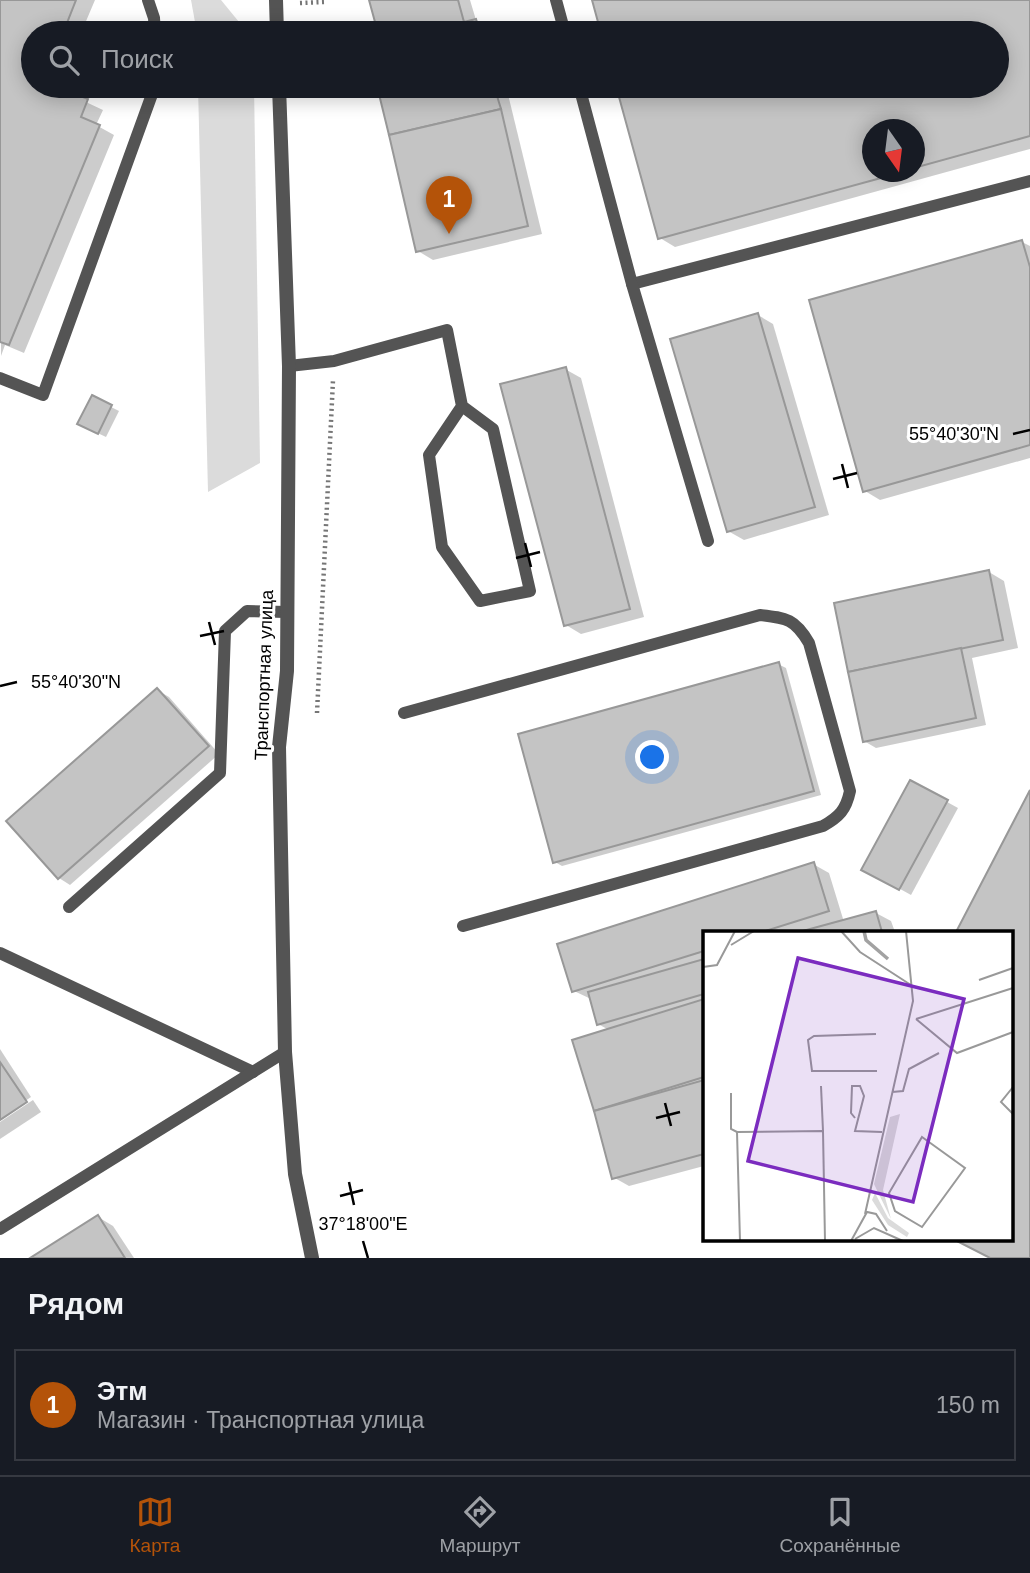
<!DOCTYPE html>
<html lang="ru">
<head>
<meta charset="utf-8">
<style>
  :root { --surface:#171b24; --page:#242831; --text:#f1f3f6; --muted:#9ea1a6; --line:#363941; --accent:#b45309 }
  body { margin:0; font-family:Arial,sans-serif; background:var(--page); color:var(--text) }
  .compass { position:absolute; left:862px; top:119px; width:63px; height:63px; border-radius:50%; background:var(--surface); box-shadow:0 4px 18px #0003; rotate:166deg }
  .you { position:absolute; left:653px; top:758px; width:24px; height:24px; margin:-18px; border:5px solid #fff; border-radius:50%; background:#1a73e8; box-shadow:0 0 0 10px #1a73e833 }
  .badge { display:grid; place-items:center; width:46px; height:46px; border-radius:50%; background:var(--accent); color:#fff; font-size:23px; font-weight:700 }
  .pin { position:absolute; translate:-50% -58px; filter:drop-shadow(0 2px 4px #0008) }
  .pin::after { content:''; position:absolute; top:37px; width:24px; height:21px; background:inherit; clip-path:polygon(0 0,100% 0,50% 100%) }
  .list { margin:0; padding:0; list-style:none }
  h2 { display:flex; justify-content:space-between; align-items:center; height:91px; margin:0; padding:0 28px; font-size:30px }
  h2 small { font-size:23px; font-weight:400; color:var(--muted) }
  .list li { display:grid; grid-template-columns:46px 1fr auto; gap:21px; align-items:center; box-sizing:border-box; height:112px; margin:0 14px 14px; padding:0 14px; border:2px solid var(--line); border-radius:0px }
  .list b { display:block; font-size:26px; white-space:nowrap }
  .list p { margin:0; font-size:23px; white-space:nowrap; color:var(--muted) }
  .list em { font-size:23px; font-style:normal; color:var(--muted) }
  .icon { flex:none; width:38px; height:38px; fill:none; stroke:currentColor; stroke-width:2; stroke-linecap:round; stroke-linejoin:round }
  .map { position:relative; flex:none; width:1030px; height:1258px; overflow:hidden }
  .search { position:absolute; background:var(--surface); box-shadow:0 4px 18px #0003; left:21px; right:21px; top:21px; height:77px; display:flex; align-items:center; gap:18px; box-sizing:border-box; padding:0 24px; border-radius:38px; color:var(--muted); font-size:26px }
  .sheet { height:217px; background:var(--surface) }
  nav { display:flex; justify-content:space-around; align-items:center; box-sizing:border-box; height:98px; border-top:2px solid var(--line); background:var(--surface); font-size:19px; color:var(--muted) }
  nav a { display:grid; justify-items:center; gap:4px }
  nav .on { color:var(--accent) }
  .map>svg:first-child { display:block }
  .green { fill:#dbdbdb }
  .shadow { fill:#0003; fill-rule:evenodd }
  .building { fill:#c4c4c4; stroke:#989898; stroke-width:2 }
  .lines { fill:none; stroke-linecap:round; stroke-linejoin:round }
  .path { stroke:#767676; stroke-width:4.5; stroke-dasharray:2 3.5; stroke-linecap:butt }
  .lane { stroke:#545454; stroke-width:12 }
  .street { stroke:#545454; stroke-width:14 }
  .ticks { fill:none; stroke:#000; stroke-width:2.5 }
  .labels { text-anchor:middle; stroke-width:6; stroke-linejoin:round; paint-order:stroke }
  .street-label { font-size:18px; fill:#000; stroke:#fff }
  .inset-river { fill:none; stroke:#a2a2a2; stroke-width:3.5 }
  .inset-road { fill:none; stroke:#999; stroke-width:2 }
  .view { fill:#7b2cbf; fill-opacity:0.15; stroke:#7b2cbf; stroke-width:3.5 }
  .inset-edge { fill:none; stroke:#000; stroke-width:3.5 }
  .ticks-label { font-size:18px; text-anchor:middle; fill:#000; stroke:#fff; stroke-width:6; stroke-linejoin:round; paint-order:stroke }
</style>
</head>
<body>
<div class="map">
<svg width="1030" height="1258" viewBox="0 0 1030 1258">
  <rect width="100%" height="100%" fill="#fff"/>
  <g class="green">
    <polygon points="191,0 221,0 248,33 197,33"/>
    <polygon points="198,86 254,86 260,463 208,492"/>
  </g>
  <g class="shadow">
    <polygon points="0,0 95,0 81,33 33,33 33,86 60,86 58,89 103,110 96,125 114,135 24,353 5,345 1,356"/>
    <polygon points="371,0 470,0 476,20 492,29 493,33 380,33"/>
    <path d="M594,0H1030V149L675,247L660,238L618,86H997V33H603ZM872,130H914V172H872Z"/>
    <polygon points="378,86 506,86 542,234 433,260 418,251"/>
    <polygon points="1022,242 1030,246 1030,458 880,500 865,491"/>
    <polygon points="758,315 773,324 829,515 744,540 728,531"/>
    <polygon points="565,369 581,378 644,617 581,634 566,625"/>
    <polygon points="93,398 119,411 106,437 87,428"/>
    <polygon points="989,572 1004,581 1018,648 972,658 986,725 876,748 864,741"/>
    <polygon points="778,664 786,668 821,795 562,866 555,862"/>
    <polygon points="157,690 169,697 219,754 70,885 59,878"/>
    <polygon points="911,782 958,808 911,895 864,869"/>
    <polygon points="1030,794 1030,1258 992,1258 955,1239 1011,1239 1011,932 958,932"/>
    <polygon points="813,864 829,873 844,922 876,913 891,921 895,932 704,932 704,1166 629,1186 613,1177 574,1041 609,1030 598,1024 591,999 574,991"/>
    <polygon points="0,1049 31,1097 0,1118"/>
    <polygon points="33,1100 41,1112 0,1139 0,1122"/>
    <polygon points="98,1217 113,1226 134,1258 33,1258"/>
  </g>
  <g class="building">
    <polygon points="0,0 76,0 63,33 33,33 33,86 55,86 88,99 81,117 100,125 9,345 0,342"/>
    <polygon points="369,0 458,0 464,22 476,19 480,33 378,33"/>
    <polygon points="592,0 1030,0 1030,136 914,168 914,130 872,130 872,172 903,172 658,239 616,86 997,86 997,33 601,33"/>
    <polygon points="377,86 494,86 501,109 389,135"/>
    <polygon points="501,109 528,226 416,252 389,135"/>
    <polygon points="1022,240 1030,267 1030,445 863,492 809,300"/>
    <polygon points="758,313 815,507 727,532 670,339"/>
    <polygon points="566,367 630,609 564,626 500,384"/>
    <polygon points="92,395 112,405 98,434 77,424"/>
    <polygon points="989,570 1003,640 848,672 834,603"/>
    <polygon points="961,648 976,718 863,742 848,672"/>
    <polygon points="779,662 814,791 553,863 518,734"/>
    <polygon points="157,688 209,746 58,879 6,821"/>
    <polygon points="910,780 948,800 899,890 861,870"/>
    <polygon points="1030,790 1030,1258 990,1258 953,1239 1011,1239 1011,932 956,932"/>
    <polygon points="814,862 829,911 762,932 704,932 704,951 572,992 557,944"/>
    <polygon points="876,911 882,932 799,932"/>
    <polygon points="704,959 704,994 597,1025 588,992"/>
    <polygon points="704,999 704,1077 594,1111 572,1040"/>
    <polygon points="0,1062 27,1102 0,1120"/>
    <polygon points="704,1080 704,1154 612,1179 594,1111"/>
    <polygon points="98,1215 125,1258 30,1258"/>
  </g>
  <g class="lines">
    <g class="path">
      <polyline points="300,3 325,2"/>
      <polyline points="317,713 333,380"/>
    </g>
    <g class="lane">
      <polyline points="148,0 154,18 155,33"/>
      <polyline points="556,0 565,33"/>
      <polyline points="579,86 632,284 1030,181"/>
      <polyline points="632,284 708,541"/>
      <polyline points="289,366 334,361 447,330 462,406 493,429 530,591 480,601 442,547 429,455 462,406"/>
      <polyline points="0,378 43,395 155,86"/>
      <path d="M404,713L760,615C787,618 795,619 809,643L850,791C846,810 839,817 823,826L463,926"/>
      <polyline points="69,907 220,773 225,631 247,611 287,612"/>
      <polyline points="0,953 253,1072"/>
      <polyline points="0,1229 285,1052"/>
    </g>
    <g class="street">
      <polyline points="276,0 277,33"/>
      <polyline points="279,86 289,366 287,671 279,747 285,1052 295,1174 312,1258"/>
    </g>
  </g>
  <path class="ticks" d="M1013,434L1030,430M842,464L848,488M833,479L857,473M525,543L531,567M516,558L540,552M209,622L215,645M200,636L224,631M0,686L17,682M665,1103L671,1126M656,1118L680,1112M349,1182L354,1205M340,1196L363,1190M363,1241L368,1258"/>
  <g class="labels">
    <g class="street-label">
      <text transform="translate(264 675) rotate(-88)" y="6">Транспортная улица</text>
    </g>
  </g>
  <g transform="translate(703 931)">
    <rect width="310" height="310" fill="#fff"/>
    <path d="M197,183L180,259L188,288L171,253L187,186ZM172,262L185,287L206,302L204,306L185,294L169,269Z" fill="#dbdbdb"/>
    <path class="inset-river" d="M161,0L163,9L185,28"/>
    <path class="inset-road" d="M138,0L157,21L211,56M28,14L51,0M0,36L14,34L32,0M276,49L310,37M213,88L254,122L310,101M213,88L310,57M173,103L111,105L105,109L109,140H174M118,155L120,200M310,156L298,171L310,183M189,161L200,160L206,138L236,122M28,162V198L34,201L37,310M152,187L148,182L149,155H157L161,165L152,200L179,201M34,201L120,200L122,310M219,206L262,237L219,296L192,280L186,262ZM162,283L210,70L203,0M152,308L171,297L200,310M148,310L164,281L173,283L184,300"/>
    <path class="view" d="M95,27L261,68L210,271L45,230Z"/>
    <rect width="310" height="310" class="inset-edge"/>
  </g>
  <g class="ticks-label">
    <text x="954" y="440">55°40'30"N</text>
    <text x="76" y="688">55°40'30"N</text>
    <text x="363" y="1230">37°18'00"E</text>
  </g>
</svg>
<svg class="compass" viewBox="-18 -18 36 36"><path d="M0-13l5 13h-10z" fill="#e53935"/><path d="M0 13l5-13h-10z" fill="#9ea1a6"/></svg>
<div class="you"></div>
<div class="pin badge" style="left:449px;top:234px">1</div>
<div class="search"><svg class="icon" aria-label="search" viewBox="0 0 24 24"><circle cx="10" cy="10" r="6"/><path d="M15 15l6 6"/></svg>Поиск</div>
</div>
<section class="sheet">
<h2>Рядом<small></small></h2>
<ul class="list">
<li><span class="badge">1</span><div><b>Этм</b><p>Магазин · Транспортная улица</p></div><em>150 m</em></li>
</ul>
</section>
<nav>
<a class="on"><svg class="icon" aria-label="map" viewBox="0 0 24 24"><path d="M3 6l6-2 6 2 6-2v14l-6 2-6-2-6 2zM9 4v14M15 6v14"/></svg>Карта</a>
<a><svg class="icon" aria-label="directions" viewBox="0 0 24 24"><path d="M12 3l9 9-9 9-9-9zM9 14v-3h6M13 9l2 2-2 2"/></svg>Маршрут</a>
<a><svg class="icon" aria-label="saved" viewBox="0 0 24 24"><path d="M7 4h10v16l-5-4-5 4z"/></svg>Сохранённые</a>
</nav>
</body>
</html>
